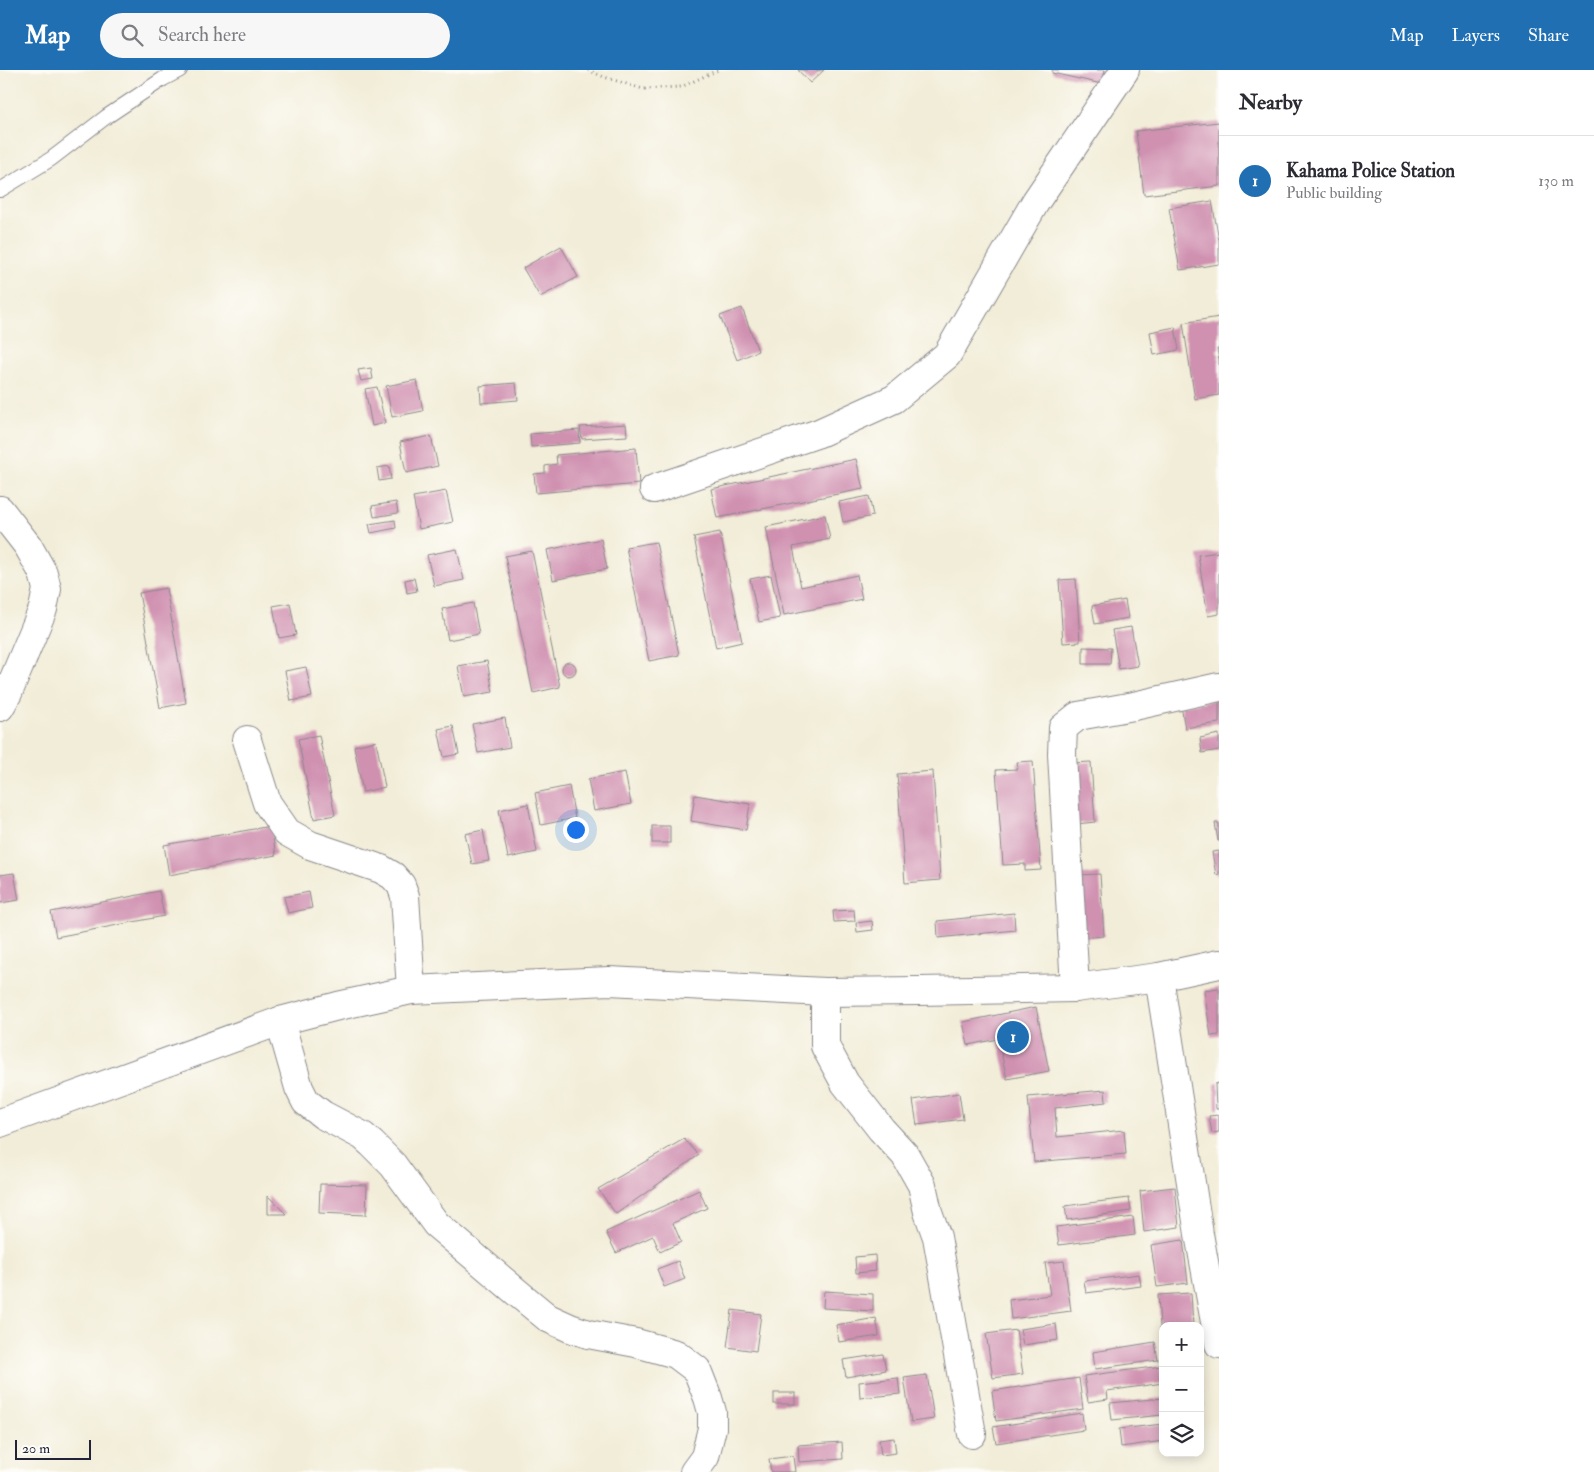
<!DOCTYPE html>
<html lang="en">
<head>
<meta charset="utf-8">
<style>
  :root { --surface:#fff; --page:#f7f7f7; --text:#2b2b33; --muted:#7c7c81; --line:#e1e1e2; --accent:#1f6fb2 }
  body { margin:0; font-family:"IM FELL Double Pica",serif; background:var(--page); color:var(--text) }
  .controls { position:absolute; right:15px; bottom:15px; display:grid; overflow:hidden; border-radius:10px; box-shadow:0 2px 12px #0003 }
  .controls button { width:45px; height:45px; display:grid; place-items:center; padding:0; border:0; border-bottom:1px solid var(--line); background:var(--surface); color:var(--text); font:25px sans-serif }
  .scale { position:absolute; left:15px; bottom:12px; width:76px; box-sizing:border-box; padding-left:5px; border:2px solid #22223b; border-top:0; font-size:14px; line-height:18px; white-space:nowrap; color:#22223b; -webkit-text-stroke:4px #fdfcf7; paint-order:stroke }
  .you { position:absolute; left:575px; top:759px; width:18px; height:18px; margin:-12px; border:4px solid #fff; border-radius:50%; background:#1a73e8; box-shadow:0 0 0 8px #1a73e833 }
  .badge { display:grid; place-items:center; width:32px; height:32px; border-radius:50%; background:var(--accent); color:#fff; font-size:16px; font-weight:700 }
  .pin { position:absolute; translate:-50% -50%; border:2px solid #fff; box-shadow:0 1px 5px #0006 }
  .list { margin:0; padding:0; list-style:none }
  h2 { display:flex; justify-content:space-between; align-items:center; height:65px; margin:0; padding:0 20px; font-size:21px }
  h2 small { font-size:16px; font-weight:400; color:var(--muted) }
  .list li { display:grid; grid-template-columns:32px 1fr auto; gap:15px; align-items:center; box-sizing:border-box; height:90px; padding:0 20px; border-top:1px solid var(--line) }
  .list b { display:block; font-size:19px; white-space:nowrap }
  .list p { margin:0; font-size:16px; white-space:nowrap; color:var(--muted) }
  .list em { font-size:16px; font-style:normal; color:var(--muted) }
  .icon { flex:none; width:28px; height:28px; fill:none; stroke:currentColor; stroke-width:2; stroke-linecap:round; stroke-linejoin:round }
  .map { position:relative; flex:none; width:1219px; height:1402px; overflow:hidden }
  header { display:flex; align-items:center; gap:30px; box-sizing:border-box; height:70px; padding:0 25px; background:var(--accent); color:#fff }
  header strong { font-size:24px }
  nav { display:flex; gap:28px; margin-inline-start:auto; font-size:18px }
  .search { width:350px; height:45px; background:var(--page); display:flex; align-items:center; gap:12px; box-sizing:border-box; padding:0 18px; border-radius:28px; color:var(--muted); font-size:19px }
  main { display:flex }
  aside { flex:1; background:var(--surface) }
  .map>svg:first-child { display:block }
  .building { fill:#d091b1 }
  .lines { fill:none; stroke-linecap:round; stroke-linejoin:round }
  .service-casing { stroke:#8a888a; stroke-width:16 }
  .minor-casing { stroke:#8a888a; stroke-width:30 }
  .path { stroke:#8a888a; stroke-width:3; stroke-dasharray:1 4; stroke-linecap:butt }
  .service { stroke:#fff; stroke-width:14 }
  .minor { stroke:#fff; stroke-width:28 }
</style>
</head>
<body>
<header>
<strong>Map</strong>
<div class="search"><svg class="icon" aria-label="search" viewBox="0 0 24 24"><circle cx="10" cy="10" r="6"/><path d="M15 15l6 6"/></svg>Search here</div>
<nav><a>Map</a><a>Layers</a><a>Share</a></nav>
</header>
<main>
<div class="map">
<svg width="1219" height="1402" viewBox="0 0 1219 1402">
  <rect width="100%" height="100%" fill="#fdfcf7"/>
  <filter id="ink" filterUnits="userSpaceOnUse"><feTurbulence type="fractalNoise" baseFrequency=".02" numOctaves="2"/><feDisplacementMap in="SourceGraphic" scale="10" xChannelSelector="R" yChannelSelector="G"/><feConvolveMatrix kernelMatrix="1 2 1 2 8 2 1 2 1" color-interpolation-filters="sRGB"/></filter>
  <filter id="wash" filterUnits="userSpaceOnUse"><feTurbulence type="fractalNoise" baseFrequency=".0096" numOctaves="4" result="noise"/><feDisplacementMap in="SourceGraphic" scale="20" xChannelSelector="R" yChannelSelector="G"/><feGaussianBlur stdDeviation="1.12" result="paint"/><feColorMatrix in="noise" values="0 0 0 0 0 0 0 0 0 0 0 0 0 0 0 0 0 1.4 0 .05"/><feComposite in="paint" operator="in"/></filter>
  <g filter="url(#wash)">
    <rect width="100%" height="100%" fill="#f2edd8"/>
    <g id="blocks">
      <g class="building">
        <polygon points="798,0 824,0 810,13"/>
        <polygon points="1052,0 1105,0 1102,14 1052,3"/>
        <polygon points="1219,52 1219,116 1144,125 1136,61"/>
        <polygon points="1212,131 1219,171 1219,194 1180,200 1169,138"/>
        <polygon points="561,176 578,207 540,227 523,198"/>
        <polygon points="742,238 758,281 737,290 720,246"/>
        <polygon points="1219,247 1219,279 1217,279 1219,290 1219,325 1195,329 1183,253"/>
        <polygon points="1175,257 1179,280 1154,285 1150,262"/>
        <polygon points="371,298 373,309 361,311 358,300"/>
        <polygon points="417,310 423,341 392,347 386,316"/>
        <polygon points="516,313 518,330 481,333 480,316"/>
        <polygon points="377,317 385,353 372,356 365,319"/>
        <polygon points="626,354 627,366 582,369 580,357"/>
        <polygon points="579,360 580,373 531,377 530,364"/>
        <polygon points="431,366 438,396 406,403 400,372"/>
        <polygon points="636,378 639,414 536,423 534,404 545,403 545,396 557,394 556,385"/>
        <polygon points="856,389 863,419 717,448 711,419"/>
        <polygon points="389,396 391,409 379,411 377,398"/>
        <polygon points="446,421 453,452 419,459 413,427"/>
        <polygon points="869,426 873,446 843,452 839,432"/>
        <polygon points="396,432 398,443 374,447 372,436"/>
        <polygon points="825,445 830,469 793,477 801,517 857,505 862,529 784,545 766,457"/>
        <polygon points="395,450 396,458 371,463 369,454"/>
        <polygon points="720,462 742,572 716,578 694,467"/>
        <polygon points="601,469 607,499 553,510 547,480"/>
        <polygon points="656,472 679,585 649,591 626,477"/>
        <polygon points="457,479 464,510 434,516 427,485"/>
        <polygon points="532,481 560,617 533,623 505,486"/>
        <polygon points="1219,482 1219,544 1208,546 1198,485"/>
        <polygon points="771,505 780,548 759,552 750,509"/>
        <polygon points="414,508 417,521 407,523 405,510"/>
        <polygon points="1076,509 1080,572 1063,573 1059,510"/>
        <polygon points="166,518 186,633 160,638 139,523"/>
        <polygon points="1125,530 1128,548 1095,554 1092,536"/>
        <polygon points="290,533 296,565 279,568 273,536"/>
        <polygon points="473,533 479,564 448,570 442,539"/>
        <polygon points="1131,557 1138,596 1119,599 1112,560"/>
        <polygon points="1083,577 1111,578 1110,594 1083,594"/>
        <polygon points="487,591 493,622 464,627 458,596"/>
        <circle cx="569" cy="599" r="7"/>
        <polygon points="306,597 312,627 291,631 285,601"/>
        <polygon points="1219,629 1219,653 1185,658 1181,636"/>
        <polygon points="505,648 510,677 478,683 472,654"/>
        <polygon points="453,656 459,684 444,687 438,659"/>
        <polygon points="1219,664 1219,680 1202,683 1200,668"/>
        <polygon points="319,665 335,745 314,749 298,669"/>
        <polygon points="376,671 385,717 363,722 354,676"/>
        <polygon points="1033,691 1041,800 1025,801 1025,794 1003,795 996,700 1018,699 1017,692"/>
        <polygon points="1091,692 1095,752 1076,754 1072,693"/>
        <polygon points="933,701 940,810 905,813 897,704"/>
        <polygon points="625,702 631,734 594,741 588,709"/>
        <polygon points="569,716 575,748 541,755 535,723"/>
        <polygon points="695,725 750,734 746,760 691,751"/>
        <polygon points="528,734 537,782 508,788 499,740"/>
        <polygon points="1215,753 1219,753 1219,771 1218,771"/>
        <polygon points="271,756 276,785 169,805 164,775"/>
        <rect x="652" y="756" width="18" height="17"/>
        <polygon points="483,760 489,791 472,794 465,764"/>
        <polygon points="1219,781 1219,804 1216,805 1212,782"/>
        <polygon points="14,803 19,830 0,833 0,805"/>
        <polygon points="1100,804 1104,866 1081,868 1077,805"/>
        <polygon points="159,821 164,846 56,867 51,842"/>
        <polygon points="309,822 312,838 288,843 284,827"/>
        <polygon points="854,840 855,851 834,852 833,841"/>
        <polygon points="1014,843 1015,860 938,868 937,851"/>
        <polygon points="872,851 873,860 857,862 856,853"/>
        <polygon points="1219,918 1219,965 1211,966 1204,920"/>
        <polygon points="1036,937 1049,1001 1007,1009 998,969 968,975 963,952"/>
        <polygon points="1219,1013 1219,1039 1216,1039 1215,1014"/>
        <polygon points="1105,1020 1106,1032 1055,1038 1057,1067 1124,1060 1126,1084 1034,1092 1028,1027"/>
        <polygon points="959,1023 963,1049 917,1055 913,1030"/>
        <polygon points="1219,1045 1219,1062 1212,1063 1209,1046"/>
        <polygon points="684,1069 699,1085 616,1144 598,1119"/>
        <polygon points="320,1114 367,1115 366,1145 319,1143"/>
        <polygon points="1175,1117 1179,1157 1144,1162 1140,1121"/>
        <polygon points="699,1120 707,1138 673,1153 681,1172 660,1182 653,1166 616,1183 606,1162"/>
        <polygon points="268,1126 286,1144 268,1144"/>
        <polygon points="1129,1128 1131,1141 1067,1150 1065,1136"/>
        <polygon points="1133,1147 1135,1165 1059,1175 1056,1157"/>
        <polygon points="1183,1170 1188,1213 1157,1217 1151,1175"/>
        <polygon points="875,1185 876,1201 856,1203 855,1187"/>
        <polygon points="678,1191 685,1209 664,1217 657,1199"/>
        <polygon points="1064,1191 1071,1241 1011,1249 1009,1230 1050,1225 1045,1193"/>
        <polygon points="1139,1204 1141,1216 1086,1223 1084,1211"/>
        <polygon points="824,1221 873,1224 873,1241 823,1238"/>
        <polygon points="1191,1223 1193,1256 1163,1256 1163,1272 1161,1272 1158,1225"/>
        <polygon points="732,1240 761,1244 756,1281 727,1277"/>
        <polygon points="876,1248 879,1266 839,1272 836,1255"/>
        <polygon points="1056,1254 1058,1270 1023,1275 1020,1259"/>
        <polygon points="1016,1260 1023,1304 993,1308 986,1264"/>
        <polygon points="1155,1272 1158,1290 1095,1299 1093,1282"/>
        <polygon points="883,1284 886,1300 846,1307 843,1290"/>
        <polygon points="1161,1296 1163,1313 1107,1321 1108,1329 1088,1332 1084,1306"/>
        <polygon points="927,1305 934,1349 911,1352 904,1308"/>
        <polygon points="898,1308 900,1324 860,1328 859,1312"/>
        <polygon points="1079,1308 1083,1339 996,1351 992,1321"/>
        <polygon points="1200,1322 1202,1322 1203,1336 1200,1336"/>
        <rect x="774" y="1323" width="21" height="11"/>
        <polygon points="1163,1328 1163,1345 1112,1350 1110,1333"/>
        <polygon points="1082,1343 1084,1360 996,1373 993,1357"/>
        <polygon points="1163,1354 1163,1371 1121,1377 1119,1359"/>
        <polygon points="894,1368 896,1383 881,1385 879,1370"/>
        <polygon points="842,1372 843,1389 799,1392 798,1375"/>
        <polygon points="793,1386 795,1402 771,1402 769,1389"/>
      </g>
    </g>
  </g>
  <g filter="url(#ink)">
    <use href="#blocks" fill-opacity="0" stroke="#8a888a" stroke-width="1"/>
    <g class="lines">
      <g class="service-casing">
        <polyline id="service" points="0,120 51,89 106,47 163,9 180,0"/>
      </g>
      <g class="minor-casing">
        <g id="minor">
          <polyline points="654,419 819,363 894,329 947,285 1036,131 1125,0"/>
          <polyline points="0,440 28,476 43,503 47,519 43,539 8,623 0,637"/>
          <polyline points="247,670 267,733 287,762 310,775 381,799 393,806 401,815 405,826 411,920"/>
          <polyline points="1159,907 1199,1164 1219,1274"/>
          <polyline points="1075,918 1062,684 1063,658 1078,646 1134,636 1219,617"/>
          <polyline points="825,922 825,976 845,1013 881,1059 905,1085 922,1115 928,1142 937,1167 972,1364"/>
          <polyline points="280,951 299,1018 306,1032 323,1045 363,1066 372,1074 393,1095 436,1154 520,1225 548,1248 570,1258 588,1264 636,1273 676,1284 697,1300 708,1328 712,1342 712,1358 705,1387 694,1402"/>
          <polyline points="0,1053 280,951 338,936 411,920 609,911 825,922 919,921 1075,918 1159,907 1219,894"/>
        </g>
      </g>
      <polyline class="path" points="588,0 604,7 643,19 681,17 718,0"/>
      <use href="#service" class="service"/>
      <use href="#minor" class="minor"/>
    </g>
  </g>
</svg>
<div class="controls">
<button>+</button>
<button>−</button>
<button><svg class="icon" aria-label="layers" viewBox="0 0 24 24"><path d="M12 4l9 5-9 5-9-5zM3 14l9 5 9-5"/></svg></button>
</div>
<div class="scale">20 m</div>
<div class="you"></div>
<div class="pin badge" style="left:1013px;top:967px">1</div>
</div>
<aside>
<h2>Nearby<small></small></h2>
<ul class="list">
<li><span class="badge">1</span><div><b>Kahama Police Station</b><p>Public building</p></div><em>130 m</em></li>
</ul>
</aside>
</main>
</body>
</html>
